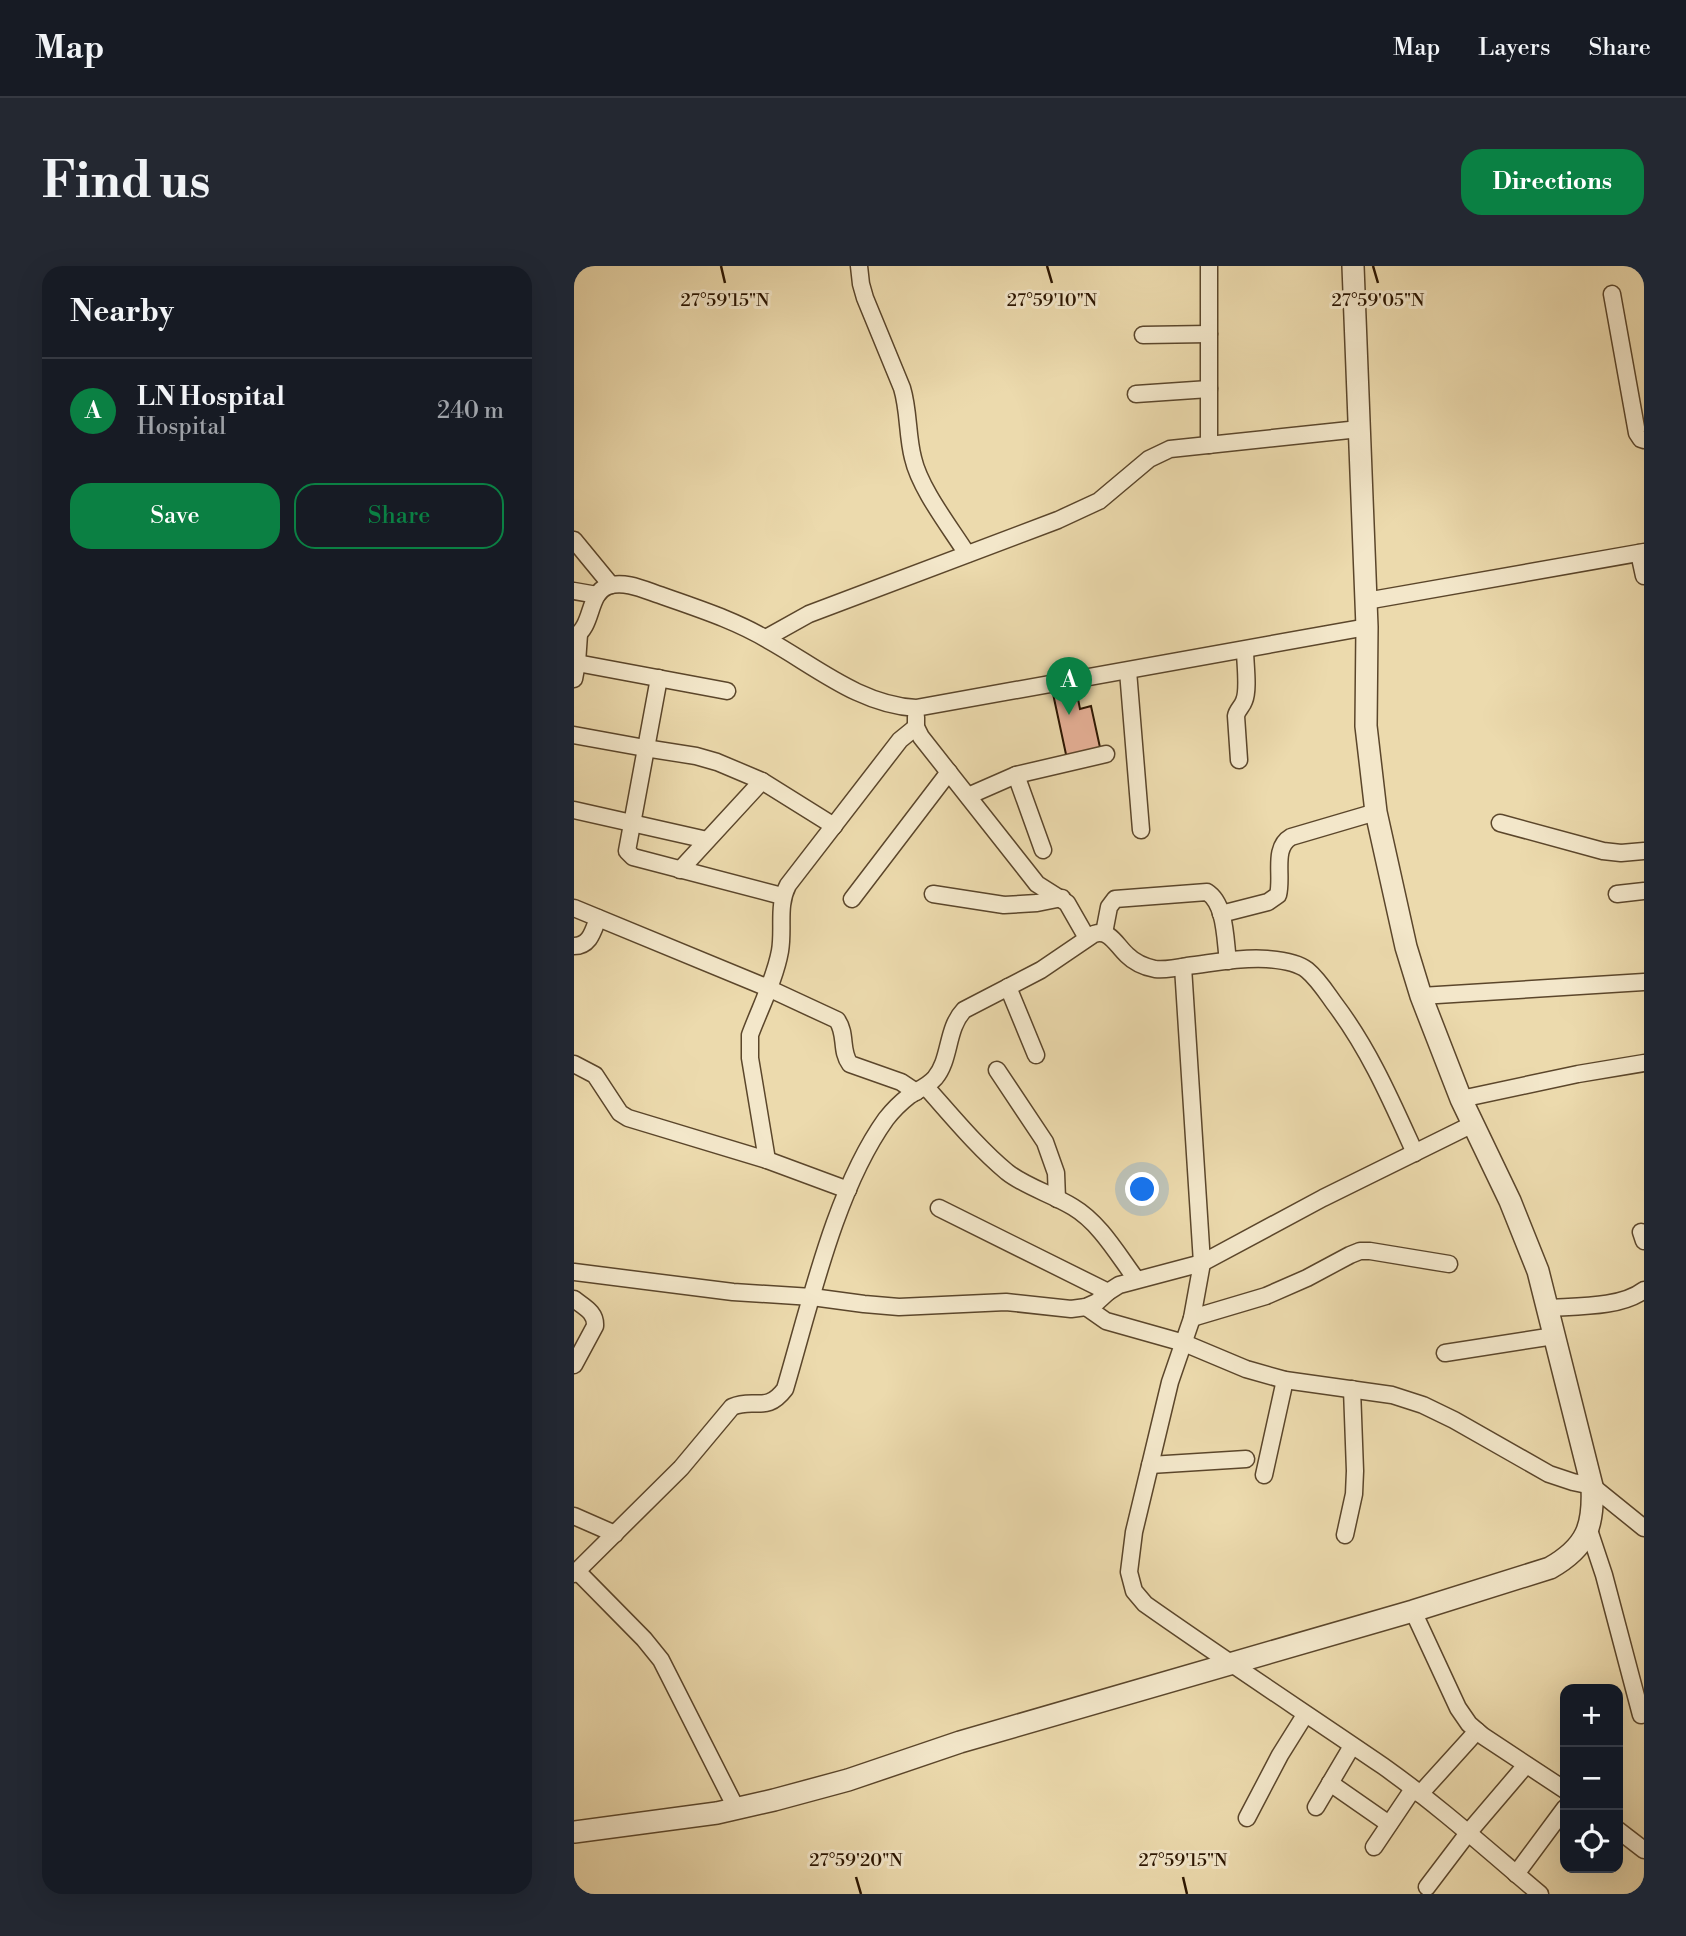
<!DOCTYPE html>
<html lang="en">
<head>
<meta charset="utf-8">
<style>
  :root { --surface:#171b24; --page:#242831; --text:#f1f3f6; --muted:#9ea1a6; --line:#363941; --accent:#0b8043 }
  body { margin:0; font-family:"Libre Bodoni",serif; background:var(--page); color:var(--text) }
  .controls { position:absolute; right:21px; bottom:21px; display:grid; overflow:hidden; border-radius:14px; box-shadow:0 7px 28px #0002 }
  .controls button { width:63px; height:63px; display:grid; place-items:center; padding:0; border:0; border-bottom:2px solid var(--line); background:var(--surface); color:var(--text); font:35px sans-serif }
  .you { position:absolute; left:569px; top:924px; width:24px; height:24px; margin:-18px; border:5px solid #fff; border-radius:50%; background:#1a73e8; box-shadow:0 0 0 10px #1a73e833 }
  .badge { display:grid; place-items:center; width:46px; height:46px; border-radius:50%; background:var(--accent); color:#fff; font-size:23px; font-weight:700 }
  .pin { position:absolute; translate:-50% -58px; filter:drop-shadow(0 2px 4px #0008) }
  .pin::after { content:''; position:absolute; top:37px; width:24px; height:21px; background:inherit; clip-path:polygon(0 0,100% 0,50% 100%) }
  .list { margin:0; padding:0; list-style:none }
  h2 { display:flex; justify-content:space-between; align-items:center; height:91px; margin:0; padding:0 28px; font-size:30px }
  h2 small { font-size:23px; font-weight:400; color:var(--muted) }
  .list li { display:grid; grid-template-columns:46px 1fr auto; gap:21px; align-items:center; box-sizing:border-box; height:105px; padding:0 28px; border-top:2px solid var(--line) }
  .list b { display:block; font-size:26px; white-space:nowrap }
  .list p { margin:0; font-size:23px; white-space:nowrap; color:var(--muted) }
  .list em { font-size:23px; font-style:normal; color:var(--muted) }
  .actions { display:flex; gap:14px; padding:21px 28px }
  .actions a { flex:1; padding:16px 0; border:2px solid var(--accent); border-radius:21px; text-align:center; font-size:24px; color:var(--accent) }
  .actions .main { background:var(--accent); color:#fff }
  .icon { flex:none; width:38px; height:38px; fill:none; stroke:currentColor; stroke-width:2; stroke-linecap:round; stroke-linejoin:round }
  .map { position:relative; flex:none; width:1070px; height:1628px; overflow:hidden; border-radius:21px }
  header { display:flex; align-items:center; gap:42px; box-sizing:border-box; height:98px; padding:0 35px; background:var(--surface); border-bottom:2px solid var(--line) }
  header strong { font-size:33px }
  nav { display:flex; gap:38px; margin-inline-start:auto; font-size:24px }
  .intro { display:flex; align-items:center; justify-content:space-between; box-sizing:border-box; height:168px; padding:0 42px }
  h1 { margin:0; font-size:49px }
  .button { padding:18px 32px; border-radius:21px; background:var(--accent); color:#fff; font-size:24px; font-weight:700 }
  main { display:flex; gap:42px; padding:0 42px }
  aside { flex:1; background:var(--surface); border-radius:21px; box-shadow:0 7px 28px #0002 }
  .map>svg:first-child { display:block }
  .building { fill:#e8b299; stroke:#2b1500; stroke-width:2 }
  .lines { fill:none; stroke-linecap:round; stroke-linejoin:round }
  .minor-casing { stroke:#5b462b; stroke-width:19 }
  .tertiary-casing { stroke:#5b462b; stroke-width:24 }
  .minor { stroke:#f3e7ca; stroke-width:16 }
  .tertiary { stroke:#f3e7ca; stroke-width:21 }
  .ticks { fill:none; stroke:#2b1500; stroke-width:2.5 }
  .ticks-label { font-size:18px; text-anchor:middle; fill:#2b1500; stroke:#f3e7ca; stroke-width:6; stroke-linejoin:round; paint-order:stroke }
</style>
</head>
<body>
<header>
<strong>Map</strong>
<nav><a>Map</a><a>Layers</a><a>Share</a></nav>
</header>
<div class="intro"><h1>Find us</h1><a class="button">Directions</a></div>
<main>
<aside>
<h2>Nearby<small></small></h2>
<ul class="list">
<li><span class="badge">A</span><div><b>LN Hospital</b><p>Hospital</p></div><em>240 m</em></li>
</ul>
<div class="actions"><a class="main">Save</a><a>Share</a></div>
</aside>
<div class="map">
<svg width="1070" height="1628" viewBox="0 0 1070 1628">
  <rect width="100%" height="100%" fill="#ecdaad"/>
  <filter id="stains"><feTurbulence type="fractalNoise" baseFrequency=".00286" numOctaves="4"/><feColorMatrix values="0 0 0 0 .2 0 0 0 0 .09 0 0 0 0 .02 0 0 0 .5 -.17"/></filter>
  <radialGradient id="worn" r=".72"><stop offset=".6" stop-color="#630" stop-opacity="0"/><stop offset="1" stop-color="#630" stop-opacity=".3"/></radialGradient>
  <polygon class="building" points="501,418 506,443 517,440 527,486 493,493 478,423"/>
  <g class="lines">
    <g class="minor-casing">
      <g id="minor">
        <path d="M285,0L287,18L291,32L328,122C335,145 333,169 339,192C346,223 376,261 393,288"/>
        <polyline points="635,0 635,179"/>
        <polyline points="1038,28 1063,167 1067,173 1070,174"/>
        <polyline points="569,69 635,68"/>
        <polyline points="562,128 635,123"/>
        <polyline points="0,274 37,319"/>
        <polyline points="1065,287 1070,310"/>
        <polyline points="0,325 23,329"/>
        <polyline points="792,335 1070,286"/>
        <path d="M0,371C20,360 13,328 34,320C50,314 71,324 86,329C122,342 161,354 194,374C241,400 286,439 342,442L793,361"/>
        <polyline points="192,372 235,348 484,254 525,235 575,193 596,183 785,163"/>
        <polyline points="3,397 153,425"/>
        <polyline points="554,405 567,564"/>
        <polyline points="85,412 53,585 59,591 208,630"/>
        <polyline points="0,413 3,397 5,368"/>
        <polyline points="342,451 342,461 347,471 463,618 493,637 513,672"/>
        <polyline points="0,469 71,482 122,490 143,496 188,515 260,560"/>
        <path d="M665,494L662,450C663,444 668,441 670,435C675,424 671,397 671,384"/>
        <polyline points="442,509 469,584"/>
        <polyline points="394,530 442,509 532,488"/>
        <polyline points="0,544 133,574"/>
        <polyline points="926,557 1029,585 1047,587 1070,585"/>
        <polyline points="106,604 188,515"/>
        <polyline points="359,628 430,639 463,637 488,632"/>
        <polyline points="1043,628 1070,625"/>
        <polyline points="278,633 375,506"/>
        <path d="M0,642L194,722L263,754C273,768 266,785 276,798L327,816L342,826"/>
        <path d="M647,648L694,636L704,629C709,610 698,582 717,571L802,546"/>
        <path d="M530,667L535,641L541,633L633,626C652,638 651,674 654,695"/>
        <path d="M0,680C16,680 19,665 24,652"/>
        <path d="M609,701L628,997L618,1052L596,1116L560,1266L555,1306L560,1325L571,1338C649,1393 730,1446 809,1500C864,1539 915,1585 966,1628"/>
        <polyline points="434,721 462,789"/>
        <polyline points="847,730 1070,716"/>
        <polyline points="0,798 21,809 46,847 54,852 193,894 274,924"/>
        <polyline points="423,804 471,876 482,907 483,933"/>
        <path d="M352,821C377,849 404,882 433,906C452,921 478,928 499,941C526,957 544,989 562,1013"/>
        <polyline points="887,833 1004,808 1070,797"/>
        <path d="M193,894L176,792V769C186,742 201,713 206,685C210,662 203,640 214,619L326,474L342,461"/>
        <polyline points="365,942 534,1026"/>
        <polyline points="1067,966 1070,975"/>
        <polyline points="0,1006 159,1026 238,1031 290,1038 325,1041 432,1036 497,1043 512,1041 523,1036 534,1026 545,1019 628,997 749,932 899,858"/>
        <path d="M0,1033C10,1041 22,1046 21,1060L0,1099"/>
        <polyline points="512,1041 532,1055 610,1077 672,1103 711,1114 818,1129 849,1139 880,1154 975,1208 999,1216 1018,1220 1070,1262"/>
        <path d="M973,1042C1001,1040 1047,1042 1070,1024"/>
        <polyline points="618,1052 692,1030 733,1012 776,989 786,985 796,985 875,998"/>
        <polyline points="871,1087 980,1070"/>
        <polyline points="576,1199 672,1193"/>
        <polyline points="690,1209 711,1114"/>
        <polyline points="0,1250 41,1268"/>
        <polyline points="1015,1264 1030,1309 1067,1449"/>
        <polyline points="771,1269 780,1228 781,1205 778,1123"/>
        <polyline points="3,1305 70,1373 87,1394 162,1542"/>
        <path d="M0,1308L107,1202L158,1141C181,1131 192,1148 211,1123C236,1039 261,924 312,853C319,844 326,837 335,830C343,824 353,821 361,812C377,793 372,763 390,744L467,704L520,668C536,663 542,679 553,689C560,696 571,701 581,703C592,704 603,702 613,700C639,697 667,691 693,693C706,694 723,696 733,704C744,713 752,726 760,737C795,783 817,834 841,887"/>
        <polyline points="839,1345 884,1442 895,1458 909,1470 991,1524"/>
        <polyline points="756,1517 815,1558"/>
        <polyline points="846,1528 903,1465"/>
        <polyline points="742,1541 778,1480"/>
        <polyline points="673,1552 706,1489 731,1449"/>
        <polyline points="1044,1564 1070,1584"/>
        <polyline points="800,1581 839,1523"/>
        <polyline points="942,1608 991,1542"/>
        <polyline points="853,1621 894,1567 952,1499"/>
      </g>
    </g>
    <g class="tertiary-casing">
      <path id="tertiary" d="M0,1566L143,1547L200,1534L274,1514L386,1476L839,1345L976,1302C1013,1281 1020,1260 1018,1220L964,1005L936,935L887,833L847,730L832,681L802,546L792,460L793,361L779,0"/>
    </g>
    <use href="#minor" class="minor"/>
    <use href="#tertiary" class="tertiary"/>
  </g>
  <path class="ticks" d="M147,0L151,17M473,0L478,17M799,0L804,17M282,1611L287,1628M609,1611L613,1628"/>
  <g class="ticks-label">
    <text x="151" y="40">27°59'15"N</text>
    <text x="478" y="40">27°59'10"N</text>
    <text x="804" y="40">27°59'05"N</text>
    <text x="282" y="1600">27°59'20"N</text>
    <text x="609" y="1600">27°59'15"N</text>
  </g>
  <rect width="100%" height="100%" filter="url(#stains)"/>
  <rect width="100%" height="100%" fill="url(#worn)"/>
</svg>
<div class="controls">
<button>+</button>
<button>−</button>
<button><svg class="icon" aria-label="locate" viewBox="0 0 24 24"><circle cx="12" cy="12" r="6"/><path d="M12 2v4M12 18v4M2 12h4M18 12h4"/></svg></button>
</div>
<div class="you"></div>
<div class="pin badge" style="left:495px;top:449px">A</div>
</div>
</main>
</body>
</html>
